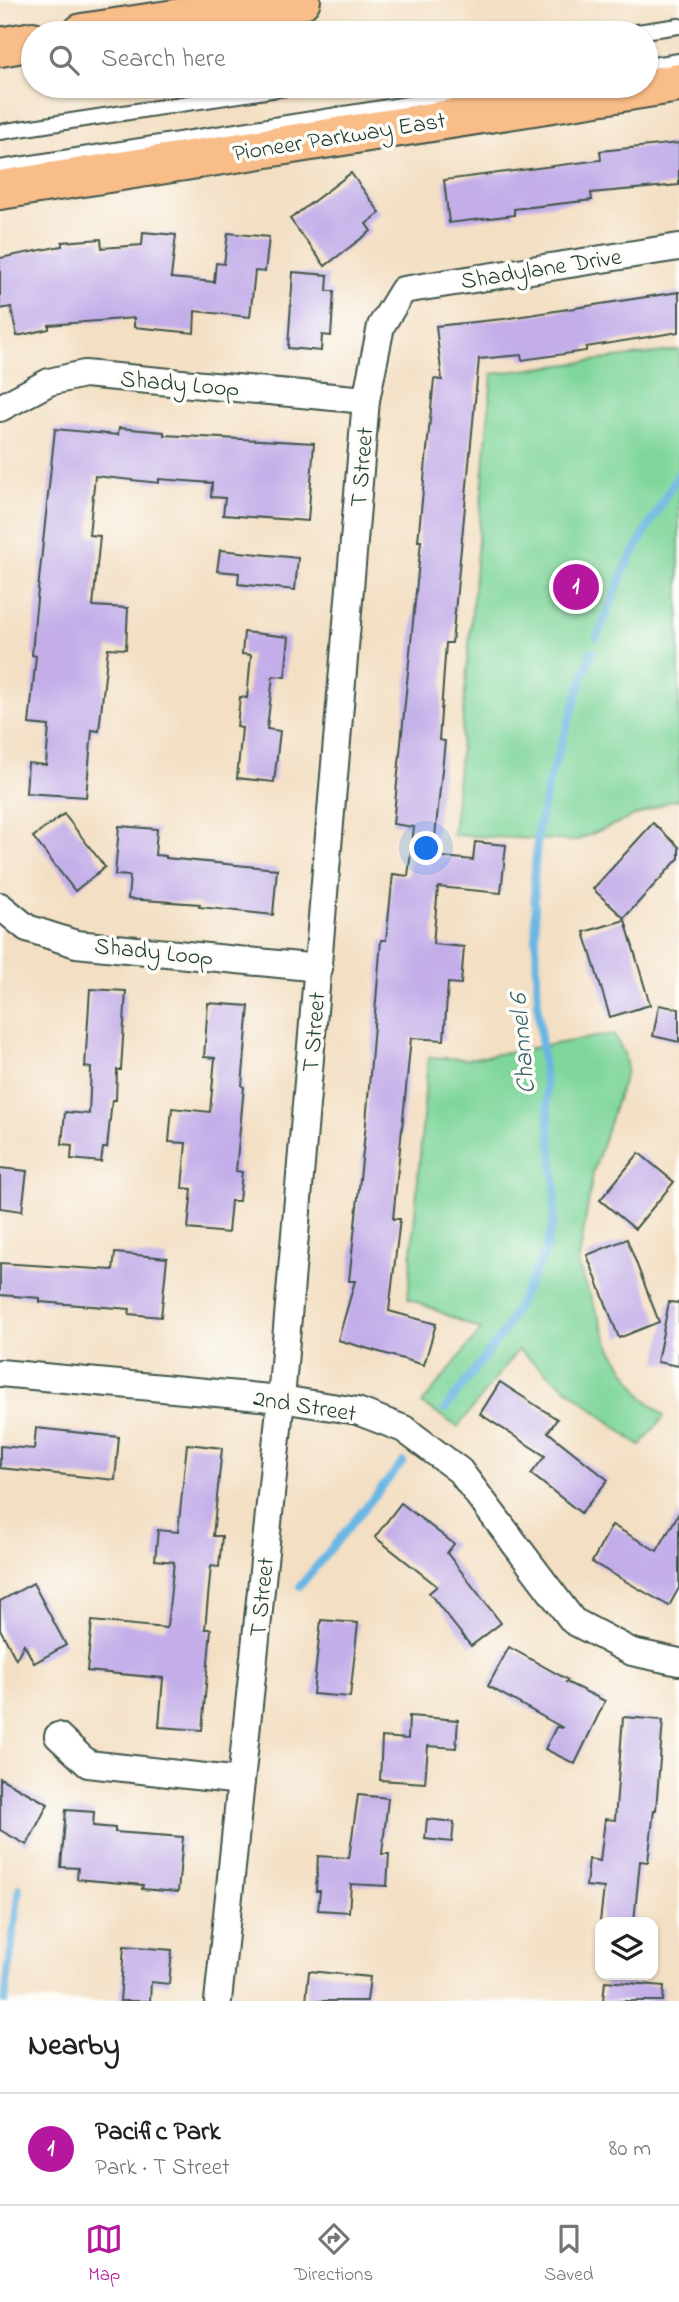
<!DOCTYPE html>
<html lang="en">
<head>
<meta charset="utf-8">
<style>
  :root { --surface:#fff; --page:#f6f6f6; --text:#222; --muted:#767676; --line:#e0e0e0; --accent:#b5179e }
  body { margin:0; font-family:"Indie Flower",sans-serif; background:var(--page); color:var(--text) }
  .controls { position:absolute; right:21px; bottom:21px; display:grid; overflow:hidden; border-radius:14px; box-shadow:0 2px 5px #0004 }
  .controls button { width:63px; height:63px; display:grid; place-items:center; padding:0; border:0; border-bottom:2px solid var(--line); background:var(--surface); color:var(--text); font:35px sans-serif }
  .you { position:absolute; left:427px; top:849px; width:24px; height:24px; margin:-18px; border:5px solid #fff; border-radius:50%; background:#1a73e8; box-shadow:0 0 0 10px #1a73e833 }
  .badge { display:grid; place-items:center; width:46px; height:46px; border-radius:50%; background:var(--accent); color:#fff; font-size:23px; font-weight:700 }
  .pin { position:absolute; translate:-50% -50%; border:4px solid #fff; box-shadow:0 2px 7px #0006 }
  .list { margin:0; padding:0; list-style:none }
  h2 { display:flex; justify-content:space-between; align-items:center; height:91px; margin:0; padding:0 28px; font-size:30px }
  h2 small { font-size:23px; font-weight:400; color:var(--muted) }
  .list li { display:grid; grid-template-columns:46px 1fr auto; gap:21px; align-items:center; box-sizing:border-box; height:112px; padding:0 28px; border-top:2px solid var(--line) }
  .list b { display:block; font-size:26px; white-space:nowrap }
  .list p { margin:0; font-size:23px; white-space:nowrap; color:var(--muted) }
  .list em { font-size:23px; font-style:normal; color:var(--muted) }
  .icon { flex:none; width:38px; height:38px; fill:none; stroke:currentColor; stroke-width:2; stroke-linecap:round; stroke-linejoin:round }
  .map { position:relative; flex:none; width:679px; height:2001px; overflow:hidden }
  .search { position:absolute; background:var(--surface); box-shadow:0 2px 5px #0004; left:21px; right:21px; top:21px; height:77px; display:flex; align-items:center; gap:18px; box-sizing:border-box; padding:0 24px; border-radius:38px; color:var(--muted); font-size:26px }
  .sheet { height:203px; background:var(--surface) }
  nav { display:flex; justify-content:space-around; align-items:center; box-sizing:border-box; height:98px; border-top:2px solid var(--line); background:var(--surface); font-size:19px; color:var(--muted) }
  nav a { display:grid; justify-items:center; gap:4px }
  nav .on { color:var(--accent) }
  .map>svg:first-child { display:block }
  .green { fill:#7fd69b; stroke:#4f8a68; stroke-width:2 }
  .lines { fill:none; stroke-linecap:round; stroke-linejoin:round }
  .stream { stroke:#6ab6e3; stroke-width:8 }
  .building { fill:#c3aee9 }
  .service-casing { stroke:#3f5549; stroke-width:18 }
  .minor-casing { stroke:#3f5549; stroke-width:30 }
  .primary-casing { stroke:#3f5549; stroke-width:42 }
  .service { stroke:#fff; stroke-width:14 }
  .minor { stroke:#fff; stroke-width:26 }
  .primary { stroke:#f8bd89; stroke-width:38 }
  .labels { text-anchor:middle; stroke-width:7; stroke-linejoin:round; paint-order:stroke }
  .street-label { font-size:24px; fill:#1f3d34; stroke:#fdfcf7 }
  .water-label { font-size:26px; font-style:italic; fill:#366169; stroke:#fdfcf7 }
</style>
</head>
<body>
<div class="map">
<svg width="679" height="2001" viewBox="0 0 679 2001">
  <rect width="100%" height="100%" fill="#fdfcf7"/>
  <filter id="ink" filterUnits="userSpaceOnUse"><feTurbulence type="fractalNoise" baseFrequency=".0143" numOctaves="2"/><feDisplacementMap in="SourceGraphic" scale="14" xChannelSelector="R" yChannelSelector="G"/><feConvolveMatrix kernelMatrix="1 2 1 2 8 2 1 2 1" color-interpolation-filters="sRGB"/></filter>
  <filter id="wash" filterUnits="userSpaceOnUse"><feTurbulence type="fractalNoise" baseFrequency=".00686" numOctaves="4" result="noise"/><feDisplacementMap in="SourceGraphic" scale="28" xChannelSelector="R" yChannelSelector="G"/><feGaussianBlur stdDeviation="1.57" result="paint"/><feColorMatrix in="noise" values="0 0 0 0 0 0 0 0 0 0 0 0 0 0 0 0 0 1.4 0 .05"/><feComposite in="paint" operator="in"/></filter>
  <g filter="url(#wash)">
    <rect width="100%" height="100%" fill="#f3dfc3"/>
    <g class="green">
      <polygon points="679,350 679,800 675,799 575,841 453,835 492,374"/>
      <polygon points="613,1034 624,1053 627,1069 593,1173 578,1265 611,1348 643,1397 664,1416 640,1446 518,1350 458,1427 422,1404 481,1330 408,1298 428,1057 468,1059"/>
    </g>
    <g class="lines">
      <g class="stream">
        <polyline points="597,637 626,566 679,473"/>
        <polyline points="445,1409 505,1330 544,1255 553,1224 556,1193 538,1009 534,880 538,829 550,778 592,651"/>
        <polyline points="300,1586 403,1462"/>
        <polyline points="5,2001 19,1888"/>
      </g>
    </g>
    <g id="blocks">
      <g class="building">
        <polygon points="679,143 679,185 591,193 592,200 514,209 514,215 449,223 444,180 601,160 600,151"/>
        <polygon points="351,173 380,213 366,224 371,231 325,266 290,219"/>
        <polygon points="143,232 176,235 171,278 214,282 216,263 224,264 228,233 269,237 265,272 255,271 250,317 195,311 194,333 134,327 134,318 49,325 49,329 17,336 11,307 0,309 0,258 62,246 62,242 101,239 102,248 142,245"/>
        <polygon points="293,272 328,275 327,291 334,291 331,336 322,335 321,351 288,348"/>
        <polygon points="679,292 679,332 586,347 586,351 522,360 521,355 479,359 452,643 446,643 439,740 445,741 433,856 473,860 475,842 506,845 501,893 438,887 433,944 464,947 461,984 448,983 444,1040 411,1038 393,1219 400,1219 389,1311 436,1324 424,1365 338,1340 355,1281 349,1281 366,1123 381,940 386,940 393,874 408,876 414,827 393,824 421,541 418,541 434,379 442,380 436,326 503,319"/>
        <polygon points="119,428 164,432 164,435 314,443 308,521 223,515 225,498 211,497 212,483 159,479 159,483 95,476 89,535 100,536 93,606 128,608 126,649 108,648 99,731 92,730 86,797 26,793 28,763 46,765 49,726 29,724 36,656 32,655 35,618 55,429 118,435"/>
        <polygon points="220,550 298,558 295,590 238,584 239,573 217,571"/>
        <polygon points="244,632 289,637 285,677 273,676 267,729 280,731 274,782 237,778 242,728 237,727 240,697 247,698 251,655 242,654"/>
        <polygon points="64,814 105,867 75,891 33,837"/>
        <polygon points="653,823 679,847 679,858 624,918 593,889"/>
        <polygon points="119,826 157,829 155,855 166,856 166,858 277,869 273,915 199,907 200,904 128,899 130,876 115,875"/>
        <polygon points="625,920 650,1005 610,1017 584,932"/>
        <polygon points="90,989 126,991 121,1070 117,1070 116,1100 112,1100 107,1148 103,1148 101,1162 71,1159 72,1145 62,1144 65,1112 89,1114 91,1068 85,1067"/>
        <polygon points="208,1003 249,1006 242,1086 244,1087 236,1171 242,1172 239,1201 231,1201 228,1233 188,1229 192,1189 182,1188 186,1143 169,1142 172,1108 210,1112 215,1058 204,1057"/>
        <polygon points="659,1005 679,1009 679,1042 653,1036"/>
        <polygon points="639,1153 674,1182 635,1229 600,1200"/>
        <polygon points="0,1168 27,1171 22,1211 0,1208"/>
        <polygon points="627,1239 659,1322 619,1338 587,1255"/>
        <polygon points="115,1253 167,1258 161,1317 129,1314 130,1309 40,1302 40,1298 0,1295 0,1263 113,1270"/>
        <polygon points="669,1302 679,1303 679,1366 657,1362"/>
        <polygon points="500,1382 557,1419 548,1432 608,1480 581,1513 531,1474 545,1456 480,1414"/>
        <polygon points="36,1428 119,1437 115,1480 0,1468 0,1446 34,1449"/>
        <polygon points="187,1444 222,1448 213,1536 222,1536 219,1567 211,1566 205,1629 211,1629 202,1730 159,1727 163,1678 87,1671 92,1621 166,1628 167,1626 174,1562 155,1560 158,1530 178,1532"/>
        <polygon points="401,1503 454,1544 447,1553 501,1623 471,1646 429,1593 437,1586 375,1537"/>
        <polygon points="679,1513 679,1588 669,1606 592,1562 612,1525 657,1551"/>
        <polygon points="33,1583 66,1645 34,1663 24,1644 16,1659 0,1629 0,1601"/>
        <polygon points="321,1620 358,1623 350,1697 313,1694"/>
        <polygon points="509,1647 568,1680 566,1682 605,1701 575,1764 545,1749 556,1727 563,1728 488,1686"/>
        <polygon points="409,1716 458,1720 456,1748 428,1746 425,1783 380,1780 382,1737 408,1739"/>
        <polygon points="623,1717 663,1720 656,1810 654,1810 648,1862 640,1861 634,1922 600,1922 604,1888 586,1886 589,1859 600,1861 605,1819 615,1820"/>
        <polygon points="0,1778 48,1804 27,1845 0,1830"/>
        <polygon points="358,1795 388,1798 382,1854 389,1854 387,1886 351,1884 349,1912 318,1910 320,1891 316,1891 318,1856 349,1858"/>
        <polygon points="66,1810 94,1812 93,1826 115,1828 115,1832 183,1837 178,1892 142,1889 143,1885 77,1879 78,1868 61,1867"/>
        <polygon points="427,1819 454,1822 452,1842 425,1839"/>
        <polygon points="124,1946 172,1950 169,1984 151,1982 150,2001 120,2001"/>
        <polygon points="309,1971 370,1977 367,2001 306,2001"/>
        <polygon points="605,1981 664,1986 663,2001 603,2001"/>
      </g>
    </g>
  </g>
  <g filter="url(#ink)">
    <use href="#blocks" fill-opacity="0" stroke="#3f5549" stroke-width="2"/>
    <g class="lines">
      <g class="service-casing">
        <g id="service">
          <polyline points="630,33 679,26"/>
          <polyline points="646,66 679,61"/>
          <polyline points="0,132 298,86"/>
          <polyline points="0,168 522,86"/>
        </g>
      </g>
      <g class="minor-casing">
        <g id="minor">
          <polyline points="0,408 49,382 84,374 366,400"/>
          <polyline points="0,906 27,928 76,944 319,968"/>
          <polyline points="0,1373 281,1399 357,1411 404,1429 460,1471 573,1621 632,1652 679,1662"/>
          <polyline points="58,1736 88,1764 241,1781"/>
          <polyline points="218,2001 281,1399 366,400 381,326 403,290 679,247"/>
        </g>
      </g>
      <g class="primary-casing">
        <g id="primary">
          <polyline points="82,33 301,0"/>
          <polyline points="0,47 33,41"/>
          <polyline points="0,190 679,83"/>
        </g>
      </g>
      <use href="#service" class="service"/>
      <use href="#minor" class="minor"/>
      <use href="#primary" class="primary"/>
    </g>
  </g>
  <g class="labels">
    <g class="street-label">
      <text transform="translate(339 136) rotate(-9)" y="8">Pioneer Parkway East</text>
      <text transform="translate(541 268) rotate(-9)" y="8">Shadylane Drive</text>
      <text transform="translate(180 383) rotate(5)" y="8">Shady Loop</text>
      <text transform="translate(361 467) rotate(-85)" y="8">T Street</text>
      <text transform="translate(154 951) rotate(6)" y="8">Shady Loop</text>
      <text transform="translate(313 1032) rotate(-85)" y="8">T Street</text>
      <text transform="translate(305 1405) rotate(9)" y="8">2nd Street</text>
      <text transform="translate(261 1597) rotate(-84)" y="8">T Street</text>
    </g>
    <g class="water-label">
      <text transform="translate(521 1044) rotate(-95)" y="9">Channel 6</text>
    </g>
  </g>
</svg>
<div class="controls">
<button><svg class="icon" aria-label="layers" viewBox="0 0 24 24"><path d="M12 4l9 5-9 5-9-5zM3 14l9 5 9-5"/></svg></button>
</div>
<div class="you"></div>
<div class="pin badge" style="left:576px;top:587px">1</div>
<div class="search"><svg class="icon" aria-label="search" viewBox="0 0 24 24"><circle cx="10" cy="10" r="6"/><path d="M15 15l6 6"/></svg>Search here</div>
</div>
<section class="sheet">
<h2>Nearby<small></small></h2>
<ul class="list">
<li><span class="badge">1</span><div><b>Pacific Park</b><p>Park · T Street</p></div><em>80 m</em></li>
</ul>
</section>
<nav>
<a class="on"><svg class="icon" aria-label="map" viewBox="0 0 24 24"><path d="M3 6l6-2 6 2 6-2v14l-6 2-6-2-6 2zM9 4v14M15 6v14"/></svg>Map</a>
<a><svg class="icon" aria-label="directions" viewBox="0 0 24 24"><path d="M12 3l9 9-9 9-9-9zM9 14v-3h6M13 9l2 2-2 2"/></svg>Directions</a>
<a><svg class="icon" aria-label="saved" viewBox="0 0 24 24"><path d="M7 4h10v16l-5-4-5 4z"/></svg>Saved</a>
</nav>
</body>
</html>
